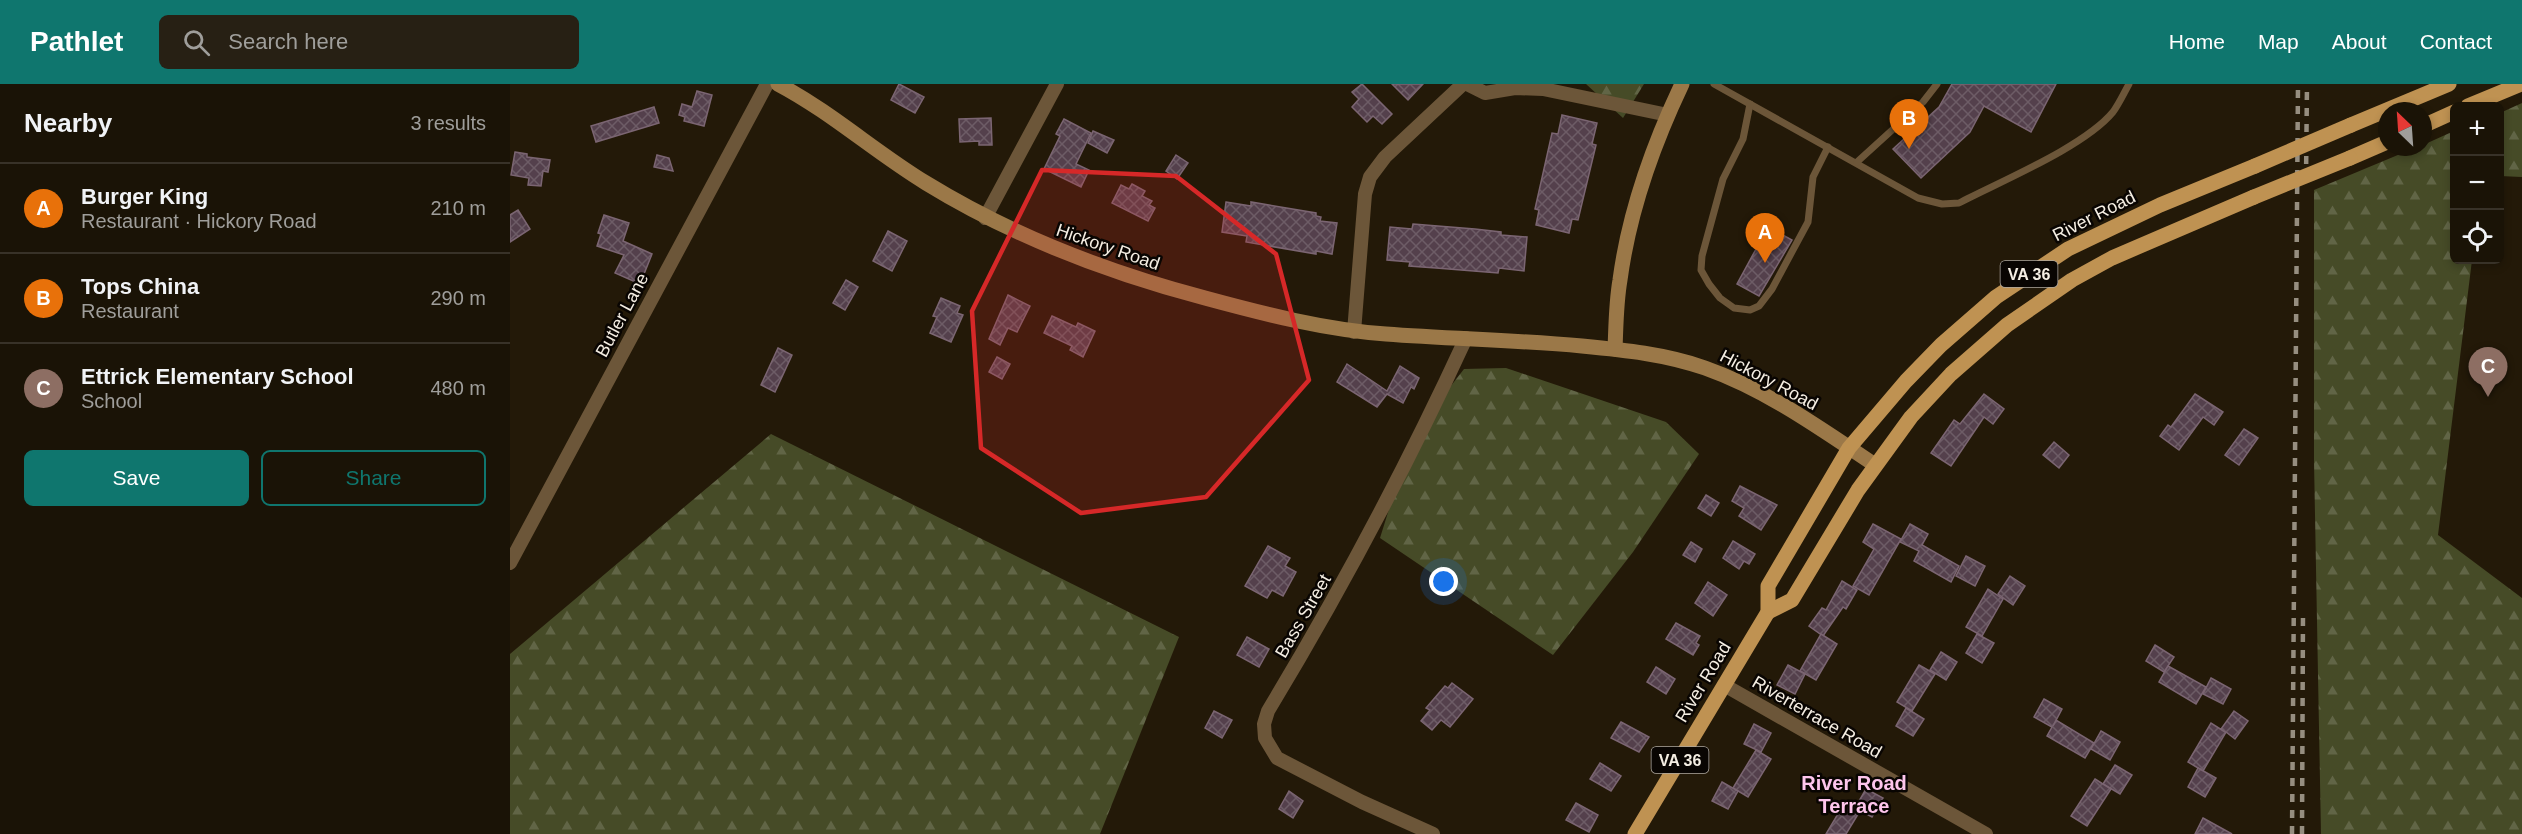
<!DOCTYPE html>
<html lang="en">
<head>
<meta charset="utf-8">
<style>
  :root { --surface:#1a1306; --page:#272014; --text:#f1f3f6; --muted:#9f9e9b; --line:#383228; --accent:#0f766e }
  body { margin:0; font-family:Helvetica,sans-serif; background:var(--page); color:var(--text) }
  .controls { position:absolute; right:18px; top:18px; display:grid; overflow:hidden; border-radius:9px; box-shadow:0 3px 9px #0003 }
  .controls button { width:54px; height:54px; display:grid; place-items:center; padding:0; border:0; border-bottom:2px solid var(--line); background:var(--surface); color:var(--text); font:30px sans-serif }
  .compass { position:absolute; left:1868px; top:18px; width:54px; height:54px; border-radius:50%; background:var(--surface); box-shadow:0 3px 9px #0003; rotate:335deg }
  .you { position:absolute; left:934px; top:498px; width:21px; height:21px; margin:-15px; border:4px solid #fff; border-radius:50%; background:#1a73e8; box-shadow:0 0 0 9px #1a73e833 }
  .badge { display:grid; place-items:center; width:39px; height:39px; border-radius:50%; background:var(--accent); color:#fff; font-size:20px; font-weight:700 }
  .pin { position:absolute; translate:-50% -50px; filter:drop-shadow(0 2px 3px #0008) }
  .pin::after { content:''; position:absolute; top:32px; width:21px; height:18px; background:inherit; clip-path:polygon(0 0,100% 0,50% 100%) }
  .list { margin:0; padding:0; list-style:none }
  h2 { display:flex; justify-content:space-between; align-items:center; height:78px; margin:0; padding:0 24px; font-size:26px }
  h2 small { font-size:20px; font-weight:400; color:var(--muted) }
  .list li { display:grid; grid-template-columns:39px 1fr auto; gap:18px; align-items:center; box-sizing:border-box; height:90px; padding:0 24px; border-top:2px solid var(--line) }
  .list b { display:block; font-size:22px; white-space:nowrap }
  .list p { margin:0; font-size:20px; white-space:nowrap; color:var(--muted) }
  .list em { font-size:20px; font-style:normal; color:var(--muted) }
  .actions { display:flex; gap:12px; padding:18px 24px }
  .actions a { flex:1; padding:14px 0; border:2px solid var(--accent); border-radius:9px; text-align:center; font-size:21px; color:var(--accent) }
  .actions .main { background:var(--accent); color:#fff }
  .icon { flex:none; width:33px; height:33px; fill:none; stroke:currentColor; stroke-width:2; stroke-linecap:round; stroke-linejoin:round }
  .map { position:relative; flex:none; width:2012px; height:750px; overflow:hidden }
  header { display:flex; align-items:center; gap:36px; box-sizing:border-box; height:84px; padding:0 30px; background:var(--accent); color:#fff }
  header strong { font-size:28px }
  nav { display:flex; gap:33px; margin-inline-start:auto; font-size:21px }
  .search { width:420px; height:54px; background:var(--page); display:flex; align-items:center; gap:15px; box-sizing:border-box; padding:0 21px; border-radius:9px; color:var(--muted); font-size:22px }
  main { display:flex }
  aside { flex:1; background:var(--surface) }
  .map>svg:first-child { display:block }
  .forest { fill:url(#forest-firs) }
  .building { fill:url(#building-cross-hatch); stroke:#7b6572; stroke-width:1.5 }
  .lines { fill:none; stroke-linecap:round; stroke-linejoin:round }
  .lane { stroke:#6c5639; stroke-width:7 }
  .street { stroke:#6c5639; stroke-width:14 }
  .secondary { stroke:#9b7848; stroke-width:15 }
  .primary { stroke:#bf9252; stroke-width:15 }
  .rail { stroke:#968e80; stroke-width:4.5; stroke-dasharray:8 8; stroke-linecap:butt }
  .primary-bridge { stroke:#bf9252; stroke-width:15 }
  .marked { fill:#d62828; fill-opacity:0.2; stroke:#d62828; stroke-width:4.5; stroke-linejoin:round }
  .labels { text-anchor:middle; stroke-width:5; stroke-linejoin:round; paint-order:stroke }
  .shield { fill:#090502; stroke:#aea8a0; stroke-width:1.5 }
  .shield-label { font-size:16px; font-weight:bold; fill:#f5eee3 }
  .street-label { font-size:18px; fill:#f5eee3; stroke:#090502 }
  .neighbourhood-label { font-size:20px; font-weight:bold; fill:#fdc5ec; stroke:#090502 }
</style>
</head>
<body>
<header>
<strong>Pathlet</strong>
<div class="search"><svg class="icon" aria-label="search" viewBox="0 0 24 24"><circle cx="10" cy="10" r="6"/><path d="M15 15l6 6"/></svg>Search here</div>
<nav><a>Home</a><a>Map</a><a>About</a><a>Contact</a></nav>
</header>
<main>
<aside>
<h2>Nearby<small>3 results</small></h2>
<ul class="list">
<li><span class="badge" style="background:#e8710a">A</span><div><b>Burger King</b><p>Restaurant · Hickory Road</p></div><em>210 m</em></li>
<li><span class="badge" style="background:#e8710a">B</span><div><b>Tops China</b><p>Restaurant</p></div><em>290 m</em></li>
<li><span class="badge" style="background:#8d6e63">C</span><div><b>Ettrick Elementary School</b><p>School</p></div><em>480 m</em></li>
</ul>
<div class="actions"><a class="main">Save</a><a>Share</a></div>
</aside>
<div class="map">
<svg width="2012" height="750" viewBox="0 0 2012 750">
  <defs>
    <pattern id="forest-firs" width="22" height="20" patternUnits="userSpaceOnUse" patternTransform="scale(1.5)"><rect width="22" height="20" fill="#464b27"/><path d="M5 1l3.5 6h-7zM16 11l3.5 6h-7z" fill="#616546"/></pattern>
    <pattern id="building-cross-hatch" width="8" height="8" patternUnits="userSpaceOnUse" patternTransform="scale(1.5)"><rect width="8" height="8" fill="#54404c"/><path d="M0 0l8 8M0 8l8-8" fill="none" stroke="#6d5c66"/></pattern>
  </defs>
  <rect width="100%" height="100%" fill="#231908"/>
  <g class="forest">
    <polygon points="1076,0 1134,0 1113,34"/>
    <polygon points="2012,19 2012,93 1990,92 1990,29"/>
    <polygon points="1944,47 1944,176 1962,176 1928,451 2012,514 2012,750 1811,750 1804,377 1804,106 1907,63 1913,63 1913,61"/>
    <polygon points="996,284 1156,338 1189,370 1123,468 1043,571 870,454 902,352 954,285"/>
    <polygon points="261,350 669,553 590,750 0,750 0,570"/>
  </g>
  <g class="building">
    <polygon points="389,0 414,13 405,29 381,16"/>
    <polygon points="852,0 882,30 872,40 863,32 857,38 842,23 849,15 842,8"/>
    <polygon points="882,0 913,0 898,16"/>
    <polygon points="1442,0 1546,0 1521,48 1474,22 1460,48 1411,94 1383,65 1429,23"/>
    <polygon points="187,7 202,11 194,42 174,37 175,33 169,31 172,20 182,23"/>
    <polygon points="144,23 149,39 86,58 81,42"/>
    <polygon points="1052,31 1087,39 1082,60 1086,61 1068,136 1062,135 1059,149 1026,141 1029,126 1025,125 1042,49 1048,50"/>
    <polygon points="481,34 482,61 469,61 469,57 450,58 449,35"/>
    <polygon points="554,35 581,49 566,80 579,86 571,103 534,85 550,52 546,50"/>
    <polygon points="583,47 604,56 597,69 578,59"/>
    <polygon points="5,68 17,70 17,73 40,76 38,88 33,87 31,102 18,101 19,94 1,91"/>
    <polygon points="147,71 159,74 163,87 144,83"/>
    <polygon points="666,71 678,79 667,95 656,87"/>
    <polygon points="622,100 635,107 632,112 642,117 639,121 645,124 638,137 602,119 611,101 619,105"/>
    <polygon points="716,118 741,122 741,118 806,129 806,132 811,133 810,137 827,139 822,170 806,167 806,170 736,158 737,152 712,148"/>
    <polygon points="8,126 20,145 0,158 0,131"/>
    <polygon points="94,131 119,139 113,157 142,170 130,200 105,189 114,171 87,162 91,150 88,149"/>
    <polygon points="903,140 965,145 991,148 991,151 1017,153 1014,187 989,184 988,189 926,184 899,182 900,178 877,176 880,143 902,145"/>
    <polygon points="1258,143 1282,156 1249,212 1227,200"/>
    <polygon points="378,147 397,157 382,187 363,177"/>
    <polygon points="336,196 348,203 335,226 323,219"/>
    <polygon points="498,211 520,222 507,248 498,244 490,261 479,255"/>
    <polygon points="431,214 450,222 447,229 453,231 441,258 420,249 427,233 423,232"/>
    <polygon points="542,232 566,243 568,239 585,247 573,273 560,266 562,262 534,249"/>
    <polygon points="268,264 282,271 265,308 251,301"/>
    <polygon points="487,273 500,280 492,295 479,288"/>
    <polygon points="837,280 877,307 890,282 909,294 904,305 901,303 893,319 877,310 867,323 827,298"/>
    <polygon points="1474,310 1494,325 1483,340 1474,333 1441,382 1421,369 1444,336 1450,340"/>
    <polygon points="1685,310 1713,328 1704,341 1693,333 1669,366 1650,352 1658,341 1661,343"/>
    <polygon points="1734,345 1748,354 1729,381 1715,371"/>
    <polygon points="1544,358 1559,371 1549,384 1533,371"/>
    <polygon points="1230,402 1267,421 1251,446 1229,432 1234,424 1222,417"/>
    <polygon points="1196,411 1209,419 1201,432 1188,424"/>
    <polygon points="1363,440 1391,455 1359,511 1343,502 1364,465 1353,458"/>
    <polygon points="1400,440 1418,450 1412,461 1449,482 1441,498 1404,477 1409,467 1390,458"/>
    <polygon points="1223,457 1245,470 1239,480 1234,477 1229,485 1213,474"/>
    <polygon points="1181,458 1192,465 1185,478 1173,471"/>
    <polygon points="758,462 780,474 775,482 786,488 773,512 762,506 757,514 735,502"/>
    <polygon points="1456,472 1475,482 1465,502 1446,492"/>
    <polygon points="1500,492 1515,502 1503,521 1488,510"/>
    <polygon points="1332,497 1347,506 1336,525 1333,523 1313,552 1299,542 1312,524 1316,526"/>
    <polygon points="1198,498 1217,511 1203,532 1185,519"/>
    <polygon points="1478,505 1493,515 1472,552 1456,543"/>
    <polygon points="1166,539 1190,552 1186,559 1189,561 1183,571 1156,555"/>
    <polygon points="1311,550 1327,560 1306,596 1290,587"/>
    <polygon points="1467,550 1484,559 1472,579 1456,569"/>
    <polygon points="737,553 759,565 749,583 727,571"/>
    <polygon points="1645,561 1664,573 1654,588 1636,577"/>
    <polygon points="1431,568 1447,578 1436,596 1420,586"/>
    <polygon points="1278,581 1295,590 1285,610 1267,601"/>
    <polygon points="1409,581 1425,590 1402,627 1387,618"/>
    <polygon points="1658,582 1696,603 1686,620 1649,598"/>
    <polygon points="1146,583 1165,595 1156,610 1137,598"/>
    <polygon points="1701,594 1721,605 1713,620 1693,610"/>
    <polygon points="942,599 963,615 940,643 931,636 922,646 911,637 920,626 916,624 935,602 938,604"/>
    <polygon points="1534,615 1552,625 1543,642 1546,636 1584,659 1575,674 1537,652 1542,643 1524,633"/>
    <polygon points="1396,624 1414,635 1403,652 1386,642"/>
    <polygon points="704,627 722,636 712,654 695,644"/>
    <polygon points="1724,627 1738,637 1725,655 1716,648 1693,687 1678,678 1701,639 1715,648 1711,645"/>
    <polygon points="1111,638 1139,653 1129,668 1101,654"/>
    <polygon points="1244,640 1261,649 1251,668 1234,660"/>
    <polygon points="1591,647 1610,658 1600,676 1581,665"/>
    <polygon points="1246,666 1261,675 1238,713 1223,704"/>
    <polygon points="1090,679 1111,692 1101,707 1080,695"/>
    <polygon points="1605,681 1622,691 1610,710 1593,700"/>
    <polygon points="1688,684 1706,694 1695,713 1678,703"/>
    <polygon points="1585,695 1601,705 1577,742 1561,732"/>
    <polygon points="1212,698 1228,707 1218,725 1202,717"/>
    <polygon points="1356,705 1373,714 1362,733 1345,724"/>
    <polygon points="779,707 793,717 783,734 769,725"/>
    <polygon points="1335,718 1350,727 1336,750 1316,750"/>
    <polygon points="1066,719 1088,731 1079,748 1056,736"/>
    <polygon points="1693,734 1722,750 1685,750"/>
  </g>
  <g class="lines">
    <g class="lane">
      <path d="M1204,0L1408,114L1432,120L1449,119C1491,97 1574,63 1603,28C1609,20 1614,9 1619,0"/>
      <polyline points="1240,20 1233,55 1213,95 1192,172 1191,186 1199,200 1210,214 1224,224 1240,226 1249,222 1262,205 1298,138 1303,93 1318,63"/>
      <polyline points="1347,78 1413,18 1427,0"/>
    </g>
    <g class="street">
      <polyline points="957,0 975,9 1005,4 1033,5 1158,31"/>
      <polyline points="475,134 547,0"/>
      <polyline points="844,248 855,110 860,93 875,73 953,0"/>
      <polyline points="0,479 257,0"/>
      <polyline points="1214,601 1476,750"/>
      <path d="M923,750L852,718L767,674L755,654L754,640L758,627C831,506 897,382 956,254"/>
    </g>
    <g class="secondary">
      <path d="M268,0C321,28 365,68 416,99C504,153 596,188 695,214C754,230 816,246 876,250C942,255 1007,256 1072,262C1114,266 1155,270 1195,284C1257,306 1311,345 1365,381"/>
      <path d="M1105,265C1106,242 1106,219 1110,196C1119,128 1143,61 1172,0"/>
    </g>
    <g class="primary">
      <polyline points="1958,22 2011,0"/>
      <polyline points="1841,41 1939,0"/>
      <polyline points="1913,42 1944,28"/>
      <polyline points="1840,74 1877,58"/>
      <polyline points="1258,528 1282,516 1348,406 1401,333 1441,290 1497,241 1562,196 1602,174 1744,113"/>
      <polyline points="1125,750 1258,528 1258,502 1339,364 1396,297 1431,261 1486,213 1558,165 1650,121 1745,82"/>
    </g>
    <g class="rail">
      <polyline points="1796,96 1797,0"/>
      <polyline points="1782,750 1788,0"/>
      <polyline points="1792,750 1793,528"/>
    </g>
    <g class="primary-bridge">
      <polyline points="1745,82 1841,41"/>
      <polyline points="1744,113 1840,74"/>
    </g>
  </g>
  <path class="marked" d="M532,86L666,92L766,170L799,296L696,413L571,429L471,364L462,227Z"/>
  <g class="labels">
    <g class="shield">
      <rect x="1490.5" y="177" width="57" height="26" rx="4.5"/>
      <rect x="1141.5" y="663" width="57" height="26" rx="4.5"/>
    </g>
    <g class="shield-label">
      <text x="1519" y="196">VA 36</text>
      <text x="1170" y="682">VA 36</text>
    </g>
    <g class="street-label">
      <text transform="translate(1584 132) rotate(-27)" y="6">River Road</text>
      <text transform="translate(598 163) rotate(19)" y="6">Hickory Road</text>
      <text transform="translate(112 231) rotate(-62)" y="6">Butler Lane</text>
      <text transform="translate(1259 296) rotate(28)" y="6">Hickory Road</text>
      <text transform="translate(793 532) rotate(-60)" y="6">Bass Street</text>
      <text transform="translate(1193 598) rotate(-59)" y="6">River Road</text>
      <text transform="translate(1307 633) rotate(30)" y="6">Riverterrace Road</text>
    </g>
    <g class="neighbourhood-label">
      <text x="1344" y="706">River Road<tspan x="1344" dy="23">Terrace</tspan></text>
    </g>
  </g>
</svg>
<div class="controls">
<button>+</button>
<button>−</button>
<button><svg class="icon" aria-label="locate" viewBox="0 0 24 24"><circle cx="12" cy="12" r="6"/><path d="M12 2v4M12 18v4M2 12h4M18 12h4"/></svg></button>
</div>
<svg class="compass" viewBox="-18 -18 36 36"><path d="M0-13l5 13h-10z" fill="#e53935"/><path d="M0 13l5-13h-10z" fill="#9f9e9b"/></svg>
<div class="you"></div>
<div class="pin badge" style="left:1255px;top:179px;background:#e8710a">A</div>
<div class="pin badge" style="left:1399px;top:65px;background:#e8710a">B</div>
<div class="pin badge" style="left:1978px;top:313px;background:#8d6e63">C</div>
</div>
</main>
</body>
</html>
